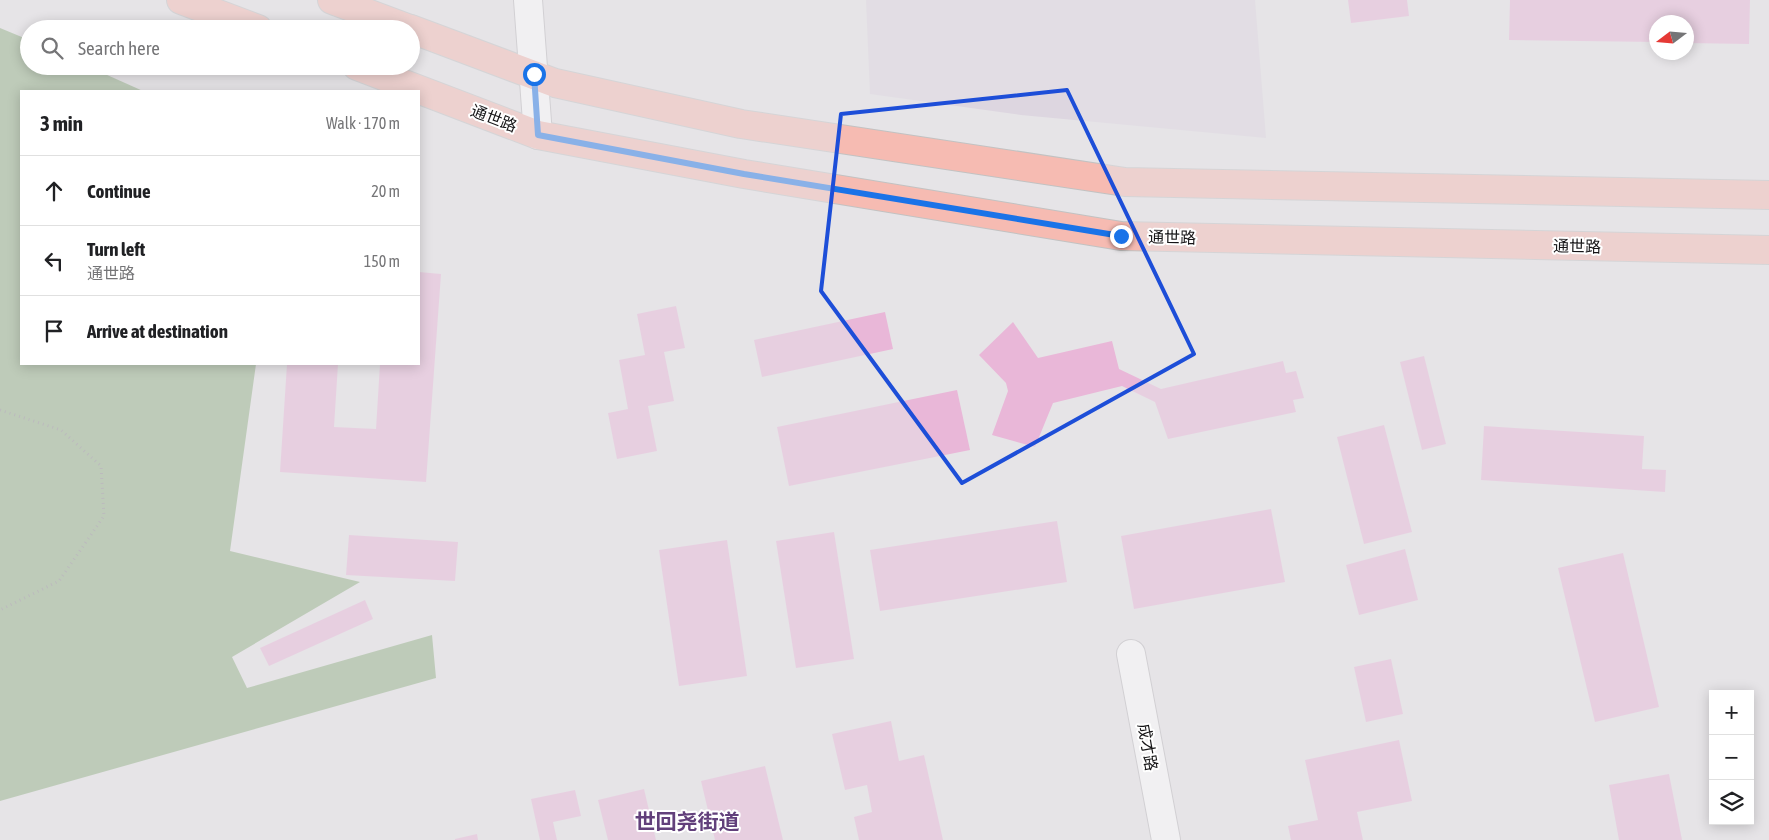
<!DOCTYPE html>
<html lang="en">
<head>
<meta charset="utf-8">
<style>
  :root { --surface:#fff; --page:#f6f6f6; --text:#202124; --muted:#757577; --line:#e0e0e0 }
  body { margin:0; font-family:"Asap Condensed","Noto Sans SC",sans-serif; background:var(--page); color:var(--text) }
  .controls { position:absolute; right:15px; bottom:15px; display:grid; overflow:hidden; border-radius:0px; box-shadow:0 2px 12px #0003 }
  .controls button { width:45px; height:45px; display:grid; place-items:center; padding:0; border:0; border-bottom:1px solid var(--line); background:var(--surface); color:var(--text); font:25px sans-serif }
  .compass { position:absolute; left:1649px; top:15px; width:45px; height:45px; border-radius:50%; background:var(--surface); box-shadow:0 2px 12px #0003; rotate:254deg }
  .stop { position:absolute; width:15px; height:15px; margin:-11px; border:4px solid #1a73e8; border-radius:50%; background:#fff }
  .stop.end { background:#1a73e8; border-color:#fff; box-shadow:0 1px 5px #0008 }
  .list { margin:0; padding:0; list-style:none }
  h2 { display:flex; justify-content:space-between; align-items:center; height:65px; margin:0; padding:0 20px; font-size:21px }
  h2 small { font-size:16px; font-weight:400; color:var(--muted) }
  .list li { display:grid; grid-template-columns:32px 1fr auto; gap:15px; align-items:center; box-sizing:border-box; height:70px; padding:0 20px; border-top:1px solid var(--line) }
  .list b { display:block; font-size:19px; white-space:nowrap }
  .list p { margin:0; font-size:16px; white-space:nowrap; color:var(--muted) }
  .list em { font-size:16px; font-style:normal; color:var(--muted) }
  .icon { flex:none; width:28px; height:28px; fill:none; stroke:currentColor; stroke-width:2; stroke-linecap:round; stroke-linejoin:round }
  .map { position:relative; flex:none; width:1769px; height:840px; overflow:hidden }
  .search { position:absolute; background:var(--surface); box-shadow:0 2px 12px #0003; left:20px; top:20px; width:400px; height:55px; display:flex; align-items:center; gap:12px; box-sizing:border-box; padding:0 18px; border-radius:28px; color:var(--muted); font-size:19px }
  .panel { position:absolute; background:var(--surface); box-shadow:0 2px 12px #0003; left:20px; top:90px; width:400px; height:275px; border-radius:0px }
  .map>svg:first-child { display:block }
  .built { fill:#ddd6e0 }
  .forest { fill:#8fae81 }
  .building { fill:#e9b7d8 }
  .lines { fill:none; stroke-linecap:round; stroke-linejoin:round }
  .minor-casing { stroke:#bab8bb; stroke-width:30 }
  .major-casing { stroke:#c2c2c2; stroke-width:30 }
  .path { stroke:#89888a; stroke-width:3; stroke-dasharray:1 4; stroke-linecap:butt }
  .minor { stroke:#fff; stroke-width:28 }
  .major { stroke:#f6bbb2; stroke-width:28 }
  .route { stroke:#1a73e8; stroke-width:6 }
  .marked { fill:none; stroke:#1d4ed8; stroke-width:4; stroke-linejoin:round }
  .labels { text-anchor:middle; stroke-width:4; stroke-linejoin:round; paint-order:stroke }
  .street-label { font-size:16px; fill:#151416; stroke:#fff }
  .district-label { font-size:21px; font-weight:bold; fill:#62407b; stroke:#fff }
</style>
</head>
<body>
<div class="map">
<svg width="1769" height="840" viewBox="0 0 1769 840">
  <rect width="100%" height="100%" fill="#e6e4e7"/>
  <polygon class="built" points="866,0 1255,0 1266,138 1021,115 870,94"/>
  <polygon class="forest" points="0,28 29,40 29,66 87,66 143,91 21,91 21,364 256,364 230,551 360,582 232,657 247,688 432,635 436,678 0,801"/>
  <g class="building">
    <polygon points="1348,0 1407,0 1409,16 1351,23"/>
    <polygon points="1510,0 1750,0 1749,44 1686,43 1686,22 1656,22 1656,42 1509,40"/>
    <polygon points="419,272 441,274 426,482 280,472 287,364 338,364 334,427 376,429 380,364 419,364"/>
    <polygon points="676,306 685,348 664,352 674,401 648,406 657,451 617,459 608,413 628,409 619,360 645,355 637,314"/>
    <polygon points="885,312 893,349 762,377 754,340"/>
    <polygon points="1013,322 1038,358 1112,341 1119,369 1161,389 1283,361 1286,373 1296,371 1304,398 1293,400 1296,412 1168,439 1155,402 1122,386 1053,403 1035,447 992,435 1008,391 1006,383 979,355"/>
    <polygon points="1424,356 1446,444 1422,450 1400,362"/>
    <polygon points="957,390 970,450 789,486 777,427"/>
    <polygon points="1384,425 1412,532 1364,544 1337,437"/>
    <polygon points="1484,426 1644,436 1642,469 1666,470 1665,492 1481,480"/>
    <polygon points="1271,509 1285,582 1134,609 1121,536"/>
    <polygon points="1057,521 1067,582 880,611 870,550"/>
    <polygon points="834,532 854,659 796,668 776,541"/>
    <polygon points="349,535 458,542 455,581 346,575"/>
    <polygon points="727,540 747,676 679,686 659,550"/>
    <polygon points="1405,549 1418,600 1359,615 1346,565"/>
    <polygon points="1623,553 1659,707 1595,722 1558,568"/>
    <polygon points="365,600 373,619 269,666 260,648"/>
    <polygon points="1391,659 1403,714 1366,722 1354,667"/>
    <polygon points="891,721 899,761 924,755 943,840 859,840 854,817 872,812 867,785 845,790 832,734"/>
    <polygon points="1399,740 1412,801 1357,812 1363,840 1291,840 1288,826 1318,820 1305,760"/>
    <polygon points="765,766 783,840 715,840 701,781"/>
    <polygon points="1669,774 1682,840 1619,840 1609,785"/>
    <polygon points="644,789 656,840 608,840 598,800"/>
    <polygon points="575,790 581,816 553,822 557,840 540,840 531,799"/>
    <polygon points="477,834 478,840 455,840 455,839"/>
  </g>
  <g class="lines">
    <g class="minor-casing">
      <g id="minor">
        <polyline points="528,0 538,135"/>
        <polyline points="1131,654 1166,840"/>
      </g>
    </g>
    <g class="major-casing">
      <g id="major">
        <polyline points="181,0 258,29"/>
        <polyline points="332,0 410,29"/>
        <polyline points="411,29 555,83 741,124 1125,182 1769,195"/>
        <polyline points="357,66 538,135 744,174 1121,236 1769,250"/>
      </g>
    </g>
    <polyline class="path" points="0,410 61,430 101,466 104,516 59,581 0,610"/>
    <use href="#minor" class="minor"/>
    <use href="#major" class="major"/>
  </g>
  <g class="lines">
    <polyline class="route" points="534,74 538,135 744,174 1121,236"/>
  </g>
  <path d="M0 0H1769V840H0ZM1067,90L1194,354L962,483L821,291L841,114Z" fill="#e6e4e7" fill-opacity=".55" fill-rule="evenodd"/>
  <path class="marked" d="M1067,90L1194,354L962,483L821,291L841,114Z"/>
  <g class="labels">
    <g class="street-label">
      <text transform="translate(494 118) rotate(21)" y="6">通世路</text>
      <text transform="translate(1172 237) rotate(1)" y="6">通世路</text>
      <text transform="translate(1577 246) rotate(1)" y="6">通世路</text>
      <text transform="translate(1148 747) rotate(80)" y="6">成才路</text>
    </g>
    <g class="district-label">
      <text x="687" y="829">世回尧街道</text>
    </g>
  </g>
</svg>
<div class="controls">
<button>+</button>
<button>−</button>
<button><svg class="icon" aria-label="layers" viewBox="0 0 24 24"><path d="M12 4l9 5-9 5-9-5zM3 14l9 5 9-5"/></svg></button>
</div>
<svg class="compass" viewBox="-18 -18 36 36"><path d="M0-13l5 13h-10z" fill="#e53935"/><path d="M0 13l5-13h-10z" fill="#757577"/></svg>
<div class="stop" style="left:534px;top:74px"></div>
<div class="stop end" style="left:1121px;top:236px"></div>
<div class="search"><svg class="icon" aria-label="search" viewBox="0 0 24 24"><circle cx="10" cy="10" r="6"/><path d="M15 15l6 6"/></svg>Search here</div>
<section class="panel">
<h2>3 min<small>Walk · 170 m</small></h2>
<ul class="list">
<li><svg class="icon" aria-label="ahead" viewBox="0 0 24 24"><path d="M12 20V5M6 11l6-6 6 6"/></svg><div><b>Continue</b></div><em>20 m</em></li>
<li><svg class="icon" aria-label="left" viewBox="0 0 24 24"><path d="M17 20v-9H6M10 6l-5 5 5 5"/></svg><div><b>Turn left</b><p>通世路</p></div><em>150 m</em></li>
<li><svg class="icon" aria-label="arrive" viewBox="0 0 24 24"><path d="M6 21V4h12l-3 4 3 4H6"/></svg><div><b>Arrive at destination</b></div></li>
</ul>
</section>
</div>
</body>
</html>
